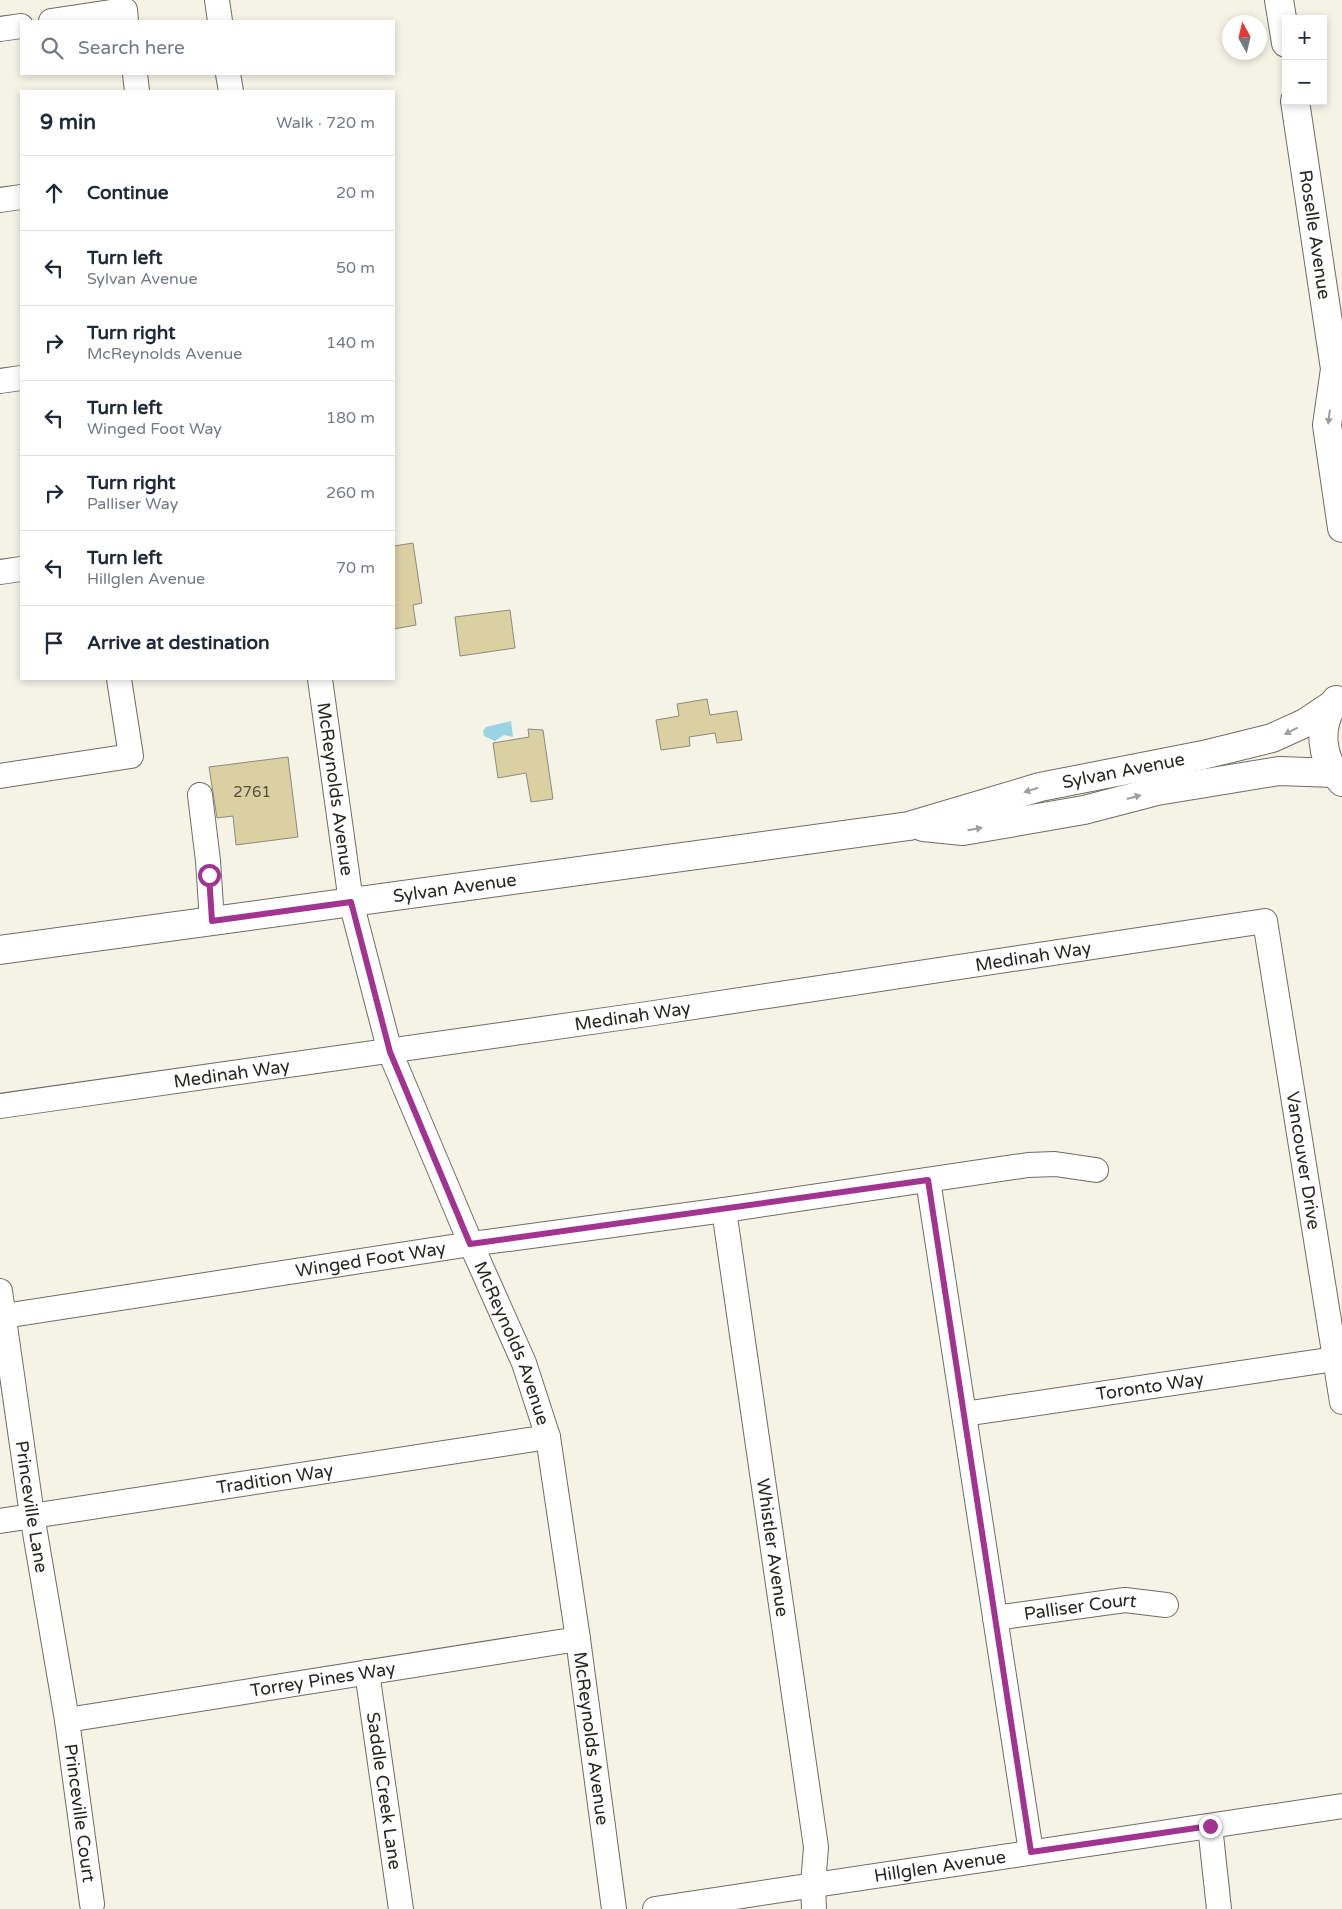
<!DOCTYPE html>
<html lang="en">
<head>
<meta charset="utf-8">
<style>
  :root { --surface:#fff; --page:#f6f6f7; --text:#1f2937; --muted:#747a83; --line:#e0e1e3 }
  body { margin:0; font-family:"Varela Round",sans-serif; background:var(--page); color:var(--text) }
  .controls { position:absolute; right:15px; top:15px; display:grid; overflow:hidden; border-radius:0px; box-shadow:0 2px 8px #0003 }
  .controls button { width:45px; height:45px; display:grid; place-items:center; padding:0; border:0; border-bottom:1px solid var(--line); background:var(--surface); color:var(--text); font:25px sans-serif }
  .compass { position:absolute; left:1222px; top:15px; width:45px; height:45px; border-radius:50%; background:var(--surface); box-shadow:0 2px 8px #0003; rotate:352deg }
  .stop { position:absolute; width:15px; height:15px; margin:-11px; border:4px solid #a23391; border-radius:50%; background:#fff }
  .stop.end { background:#a23391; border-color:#fff; box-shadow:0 1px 5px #0008 }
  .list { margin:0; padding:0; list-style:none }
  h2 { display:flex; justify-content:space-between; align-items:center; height:65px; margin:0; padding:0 20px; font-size:21px }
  h2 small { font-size:16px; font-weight:400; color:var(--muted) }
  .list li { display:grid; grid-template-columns:32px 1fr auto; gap:15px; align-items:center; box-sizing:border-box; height:75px; padding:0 20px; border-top:1px solid var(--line) }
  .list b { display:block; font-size:19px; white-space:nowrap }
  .list p { margin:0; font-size:16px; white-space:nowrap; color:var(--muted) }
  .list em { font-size:16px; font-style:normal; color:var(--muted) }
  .icon { flex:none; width:28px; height:28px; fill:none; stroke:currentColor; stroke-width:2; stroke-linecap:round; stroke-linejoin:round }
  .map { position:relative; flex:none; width:1342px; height:1909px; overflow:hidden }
  .search { position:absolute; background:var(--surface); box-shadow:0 2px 8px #0003; left:20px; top:20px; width:375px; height:55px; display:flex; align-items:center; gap:12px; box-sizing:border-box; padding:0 18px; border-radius:0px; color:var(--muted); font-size:19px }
  .panel { position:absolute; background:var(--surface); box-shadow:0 2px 8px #0003; left:20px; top:90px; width:375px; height:590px; border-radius:0px }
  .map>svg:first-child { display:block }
  .water { fill:#9ad4e4 }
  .building { fill:#dad0a1; stroke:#8d8b7f }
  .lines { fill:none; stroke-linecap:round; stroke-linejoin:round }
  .minor-casing { stroke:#6f6d62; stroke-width:26 }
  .major-casing { stroke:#6f6d62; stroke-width:30 }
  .minor { stroke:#fff; stroke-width:24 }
  .major { stroke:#fff; stroke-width:28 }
  .oneway { fill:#9e9d9b }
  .route { stroke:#a23391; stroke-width:6 }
  .labels { text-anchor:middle; stroke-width:4.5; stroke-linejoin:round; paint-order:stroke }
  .number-label { font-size:15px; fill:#545041 }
  .street-label { font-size:18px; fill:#272621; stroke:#fff }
</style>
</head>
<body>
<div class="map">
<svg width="1342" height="1909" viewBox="0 0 1342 1909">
  <rect width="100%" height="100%" fill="#f5f3e6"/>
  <polygon class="water" points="511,721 513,737 504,735 495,741 484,736 483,731 486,727"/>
  <g class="building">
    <polygon points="413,543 422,603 413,605 416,625 394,629 394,546"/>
    <polygon points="510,610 515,648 460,656 455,617"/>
    <polygon points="707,699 710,715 737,711 742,740 717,743 715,733 689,737 690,746 661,750 656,720 679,716 677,704"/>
    <polygon points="528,729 543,730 553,799 531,802 526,773 498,778 493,743 529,737"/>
    <polygon points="288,757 298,837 236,845 233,816 217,818 209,767"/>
  </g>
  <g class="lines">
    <g class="minor-casing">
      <g id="minor">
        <polyline points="217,0 220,21"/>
        <polyline points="51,21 125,10 126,21"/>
        <polyline points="0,29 21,26"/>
        <polyline points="135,74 137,91"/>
        <polyline points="228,74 231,91"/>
        <polyline points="0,200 21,197"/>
        <polyline points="0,381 21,378"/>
        <polyline points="0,572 21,569"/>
        <path id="s1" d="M320,679L351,902L390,1052L471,1244L524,1363L548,1437L578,1639L614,1909"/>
        <polyline points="0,776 131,756 119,679"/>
        <polyline points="200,795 208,861 212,921"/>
        <path id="s2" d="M0,1106C422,1048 844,986 1265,921L1342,1402"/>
        <polyline points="928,1180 1031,1852"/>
        <path id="s3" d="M724,1210L816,1847L813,1885L814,1909"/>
        <path id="s4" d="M0,1291L32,1515L67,1720L92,1904"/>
        <path id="s5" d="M4,1316L471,1244L724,1210L1028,1165L1055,1164L1096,1170"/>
        <path id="s6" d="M964,1414L1335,1359"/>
        <path id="s7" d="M0,1521L548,1437"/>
        <path id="s8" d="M995,1618L1125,1600L1166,1605"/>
        <path id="s9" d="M367,1672L401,1909"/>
        <path id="s10" d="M67,1720L578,1639"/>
        <polyline points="1210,1826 1219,1909"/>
        <path id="s11" d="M655,1909L1342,1806"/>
      </g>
    </g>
    <g class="major-casing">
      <g id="major">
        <polyline points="1279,0 1286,43"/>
        <path id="s12" d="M1295,101L1335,369L1327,425L1342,528"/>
        <path d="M1336,700C1317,726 1320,759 1342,782"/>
        <polyline points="923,827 963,831 1084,810 1157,791 1279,771 1334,773"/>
        <path id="s13" d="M0,950L909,826L1040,787L1203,755L1272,738L1305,723L1332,705"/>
      </g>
    </g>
    <use href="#minor" class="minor"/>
    <use href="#major" class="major"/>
  </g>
  <defs><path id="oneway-solid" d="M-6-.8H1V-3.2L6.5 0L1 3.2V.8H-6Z" transform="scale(1.25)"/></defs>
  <g class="oneway">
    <use href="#oneway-solid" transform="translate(1329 417) rotate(97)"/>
    <use href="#oneway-solid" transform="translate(1291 731) rotate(153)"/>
    <use href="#oneway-solid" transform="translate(1031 790) rotate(163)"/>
    <use href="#oneway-solid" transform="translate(1134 797) rotate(-15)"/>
    <use href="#oneway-solid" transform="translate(975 829) rotate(-10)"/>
  </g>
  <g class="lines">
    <polyline class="route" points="209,875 212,921 351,902 390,1052 470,1244 928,1180 1031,1852 1210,1826"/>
  </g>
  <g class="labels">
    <g class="number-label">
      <text x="252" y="797">2761</text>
    </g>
    <g class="street-label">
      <text dy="6" stroke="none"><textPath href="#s12" startOffset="135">Roselle Avenue</textPath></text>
      <text dy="6" stroke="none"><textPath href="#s13" startOffset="1139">Sylvan Avenue</textPath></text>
      <text dy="6" stroke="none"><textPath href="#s1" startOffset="111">McReynolds Avenue</textPath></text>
      <text dy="6" stroke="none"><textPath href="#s13" startOffset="459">Sylvan Avenue</textPath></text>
      <text dy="6" stroke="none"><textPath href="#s2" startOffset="1044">Medinah Way</textPath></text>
      <text dy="6" stroke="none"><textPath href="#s2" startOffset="639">Medinah Way</textPath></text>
      <text dy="6" stroke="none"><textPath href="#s2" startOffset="234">Medinah Way</textPath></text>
      <text dy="6" stroke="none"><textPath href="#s2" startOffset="1521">Vancouver Drive</textPath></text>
      <text dy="6" stroke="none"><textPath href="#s5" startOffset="371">Winged Foot Way</textPath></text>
      <text dy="6" stroke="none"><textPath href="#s1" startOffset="696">McReynolds Avenue</textPath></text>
      <text dy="6" stroke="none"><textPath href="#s6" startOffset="188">Toronto Way</textPath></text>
      <text dy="6" stroke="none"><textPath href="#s7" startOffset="278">Tradition Way</textPath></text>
      <text dy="6" stroke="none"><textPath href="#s4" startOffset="218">Princeville Lane</textPath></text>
      <text dy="6" stroke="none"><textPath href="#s3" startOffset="341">Whistler Avenue</textPath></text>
      <text dy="6" stroke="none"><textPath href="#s8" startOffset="86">Palliser Court</textPath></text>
      <text dy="6" stroke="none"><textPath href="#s10" startOffset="259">Torrey Pines Way</textPath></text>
      <text dy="6" stroke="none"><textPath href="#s1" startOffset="1101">McReynolds Avenue</textPath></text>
      <text dy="6" stroke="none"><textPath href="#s9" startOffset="120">Saddle Creek Lane</textPath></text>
      <text dy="6" stroke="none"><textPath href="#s4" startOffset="528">Princeville Court</textPath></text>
      <text dy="6" stroke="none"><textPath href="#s11" startOffset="288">Hillglen Avenue</textPath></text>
    </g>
  </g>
</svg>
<div class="controls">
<button>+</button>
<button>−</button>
</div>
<svg class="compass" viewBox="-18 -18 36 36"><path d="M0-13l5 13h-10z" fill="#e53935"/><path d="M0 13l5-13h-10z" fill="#747a83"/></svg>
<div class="stop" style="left:209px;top:875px"></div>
<div class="stop end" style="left:1210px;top:1826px"></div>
<div class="search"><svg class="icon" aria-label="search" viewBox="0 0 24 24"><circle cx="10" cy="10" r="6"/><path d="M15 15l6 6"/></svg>Search here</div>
<section class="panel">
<h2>9 min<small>Walk · 720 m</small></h2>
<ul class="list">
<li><svg class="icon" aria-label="ahead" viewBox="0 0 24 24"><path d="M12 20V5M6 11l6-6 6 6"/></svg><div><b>Continue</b></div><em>20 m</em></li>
<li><svg class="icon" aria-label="left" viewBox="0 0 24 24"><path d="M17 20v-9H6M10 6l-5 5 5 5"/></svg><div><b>Turn left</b><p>Sylvan Avenue</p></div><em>50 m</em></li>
<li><svg class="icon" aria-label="right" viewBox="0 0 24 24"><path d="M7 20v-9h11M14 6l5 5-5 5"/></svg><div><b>Turn right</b><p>McReynolds Avenue</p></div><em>140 m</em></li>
<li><svg class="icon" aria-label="left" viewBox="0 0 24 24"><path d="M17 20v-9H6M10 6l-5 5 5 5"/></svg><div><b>Turn left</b><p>Winged Foot Way</p></div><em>180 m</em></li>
<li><svg class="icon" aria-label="right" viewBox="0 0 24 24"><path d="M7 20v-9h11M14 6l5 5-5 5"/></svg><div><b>Turn right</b><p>Palliser Way</p></div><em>260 m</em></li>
<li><svg class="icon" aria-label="left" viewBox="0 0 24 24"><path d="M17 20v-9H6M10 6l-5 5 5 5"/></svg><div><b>Turn left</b><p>Hillglen Avenue</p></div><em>70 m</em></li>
<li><svg class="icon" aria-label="arrive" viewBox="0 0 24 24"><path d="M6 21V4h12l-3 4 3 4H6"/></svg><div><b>Arrive at destination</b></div></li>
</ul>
</section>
</div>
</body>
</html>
